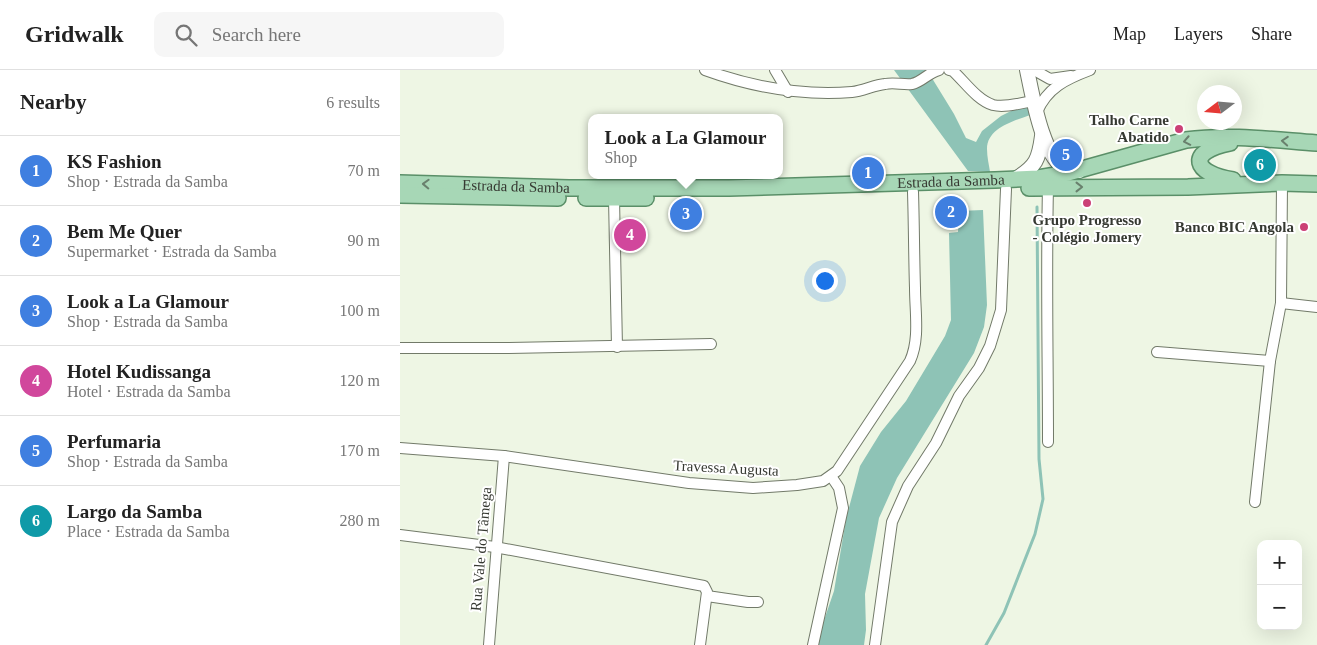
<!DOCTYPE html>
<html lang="en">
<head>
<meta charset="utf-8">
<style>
  :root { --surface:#fff; --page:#f6f6f6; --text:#222; --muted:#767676; --line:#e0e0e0; --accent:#cb4076 }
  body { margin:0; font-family:"Times New Roman",serif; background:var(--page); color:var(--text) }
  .controls { position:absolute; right:15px; bottom:15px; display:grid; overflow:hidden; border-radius:10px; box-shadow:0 5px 20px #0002 }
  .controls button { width:45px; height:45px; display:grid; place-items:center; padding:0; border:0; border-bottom:1px solid var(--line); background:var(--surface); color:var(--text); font:25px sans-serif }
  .compass { position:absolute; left:797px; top:15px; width:45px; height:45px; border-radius:50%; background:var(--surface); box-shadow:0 5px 20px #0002; rotate:254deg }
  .you { position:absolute; left:424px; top:210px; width:18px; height:18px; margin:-12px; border:4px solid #fff; border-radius:50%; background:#1a73e8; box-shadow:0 0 0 8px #1a73e833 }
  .badge { display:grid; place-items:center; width:32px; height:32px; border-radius:50%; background:var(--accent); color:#fff; font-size:16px; font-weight:700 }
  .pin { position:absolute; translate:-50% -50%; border:2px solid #fff; box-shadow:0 1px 5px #0006 }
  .popup { position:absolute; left:188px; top:44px; width:195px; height:65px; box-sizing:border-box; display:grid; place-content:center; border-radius:10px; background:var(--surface); filter:drop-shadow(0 1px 4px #0005); font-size:16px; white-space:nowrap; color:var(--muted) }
  .popup b { font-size:19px; color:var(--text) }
  .popup::after { content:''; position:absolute; left:50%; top:100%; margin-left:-10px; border:10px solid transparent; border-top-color:var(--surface) }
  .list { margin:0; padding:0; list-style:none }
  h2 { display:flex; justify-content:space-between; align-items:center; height:65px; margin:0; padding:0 20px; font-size:21px }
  h2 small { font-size:16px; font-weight:400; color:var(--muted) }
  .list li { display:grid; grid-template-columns:32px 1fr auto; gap:15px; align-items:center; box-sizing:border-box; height:70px; padding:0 20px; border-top:1px solid var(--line) }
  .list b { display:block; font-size:19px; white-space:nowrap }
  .list p { margin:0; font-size:16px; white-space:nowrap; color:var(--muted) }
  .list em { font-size:16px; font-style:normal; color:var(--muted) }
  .icon { flex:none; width:28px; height:28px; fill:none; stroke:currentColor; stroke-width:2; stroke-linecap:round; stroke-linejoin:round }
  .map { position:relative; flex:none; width:917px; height:575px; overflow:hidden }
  header { display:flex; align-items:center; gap:30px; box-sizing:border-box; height:70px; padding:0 25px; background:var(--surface); border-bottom:1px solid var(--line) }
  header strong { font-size:24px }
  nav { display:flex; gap:28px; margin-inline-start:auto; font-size:18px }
  .search { width:350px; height:45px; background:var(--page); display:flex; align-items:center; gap:12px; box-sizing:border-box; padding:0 18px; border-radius:10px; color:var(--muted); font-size:19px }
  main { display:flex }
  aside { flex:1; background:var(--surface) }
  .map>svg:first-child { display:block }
  .water { fill:#8ec3b6 }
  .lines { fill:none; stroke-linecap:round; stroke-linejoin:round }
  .stream { stroke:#8ec3b6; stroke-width:3 }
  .street-casing { stroke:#727a69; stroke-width:12 }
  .secondary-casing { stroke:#727a69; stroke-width:16 }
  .primary-casing { stroke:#5a8f68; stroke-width:18 }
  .street { stroke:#fff; stroke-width:10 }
  .secondary { stroke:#fff; stroke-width:14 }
  .primary { stroke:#a7d7b6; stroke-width:15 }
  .oneway { stroke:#69806d }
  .poi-dot { fill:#cb4076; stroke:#fff; stroke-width:2 }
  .labels { text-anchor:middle; stroke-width:4; stroke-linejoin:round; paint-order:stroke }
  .poi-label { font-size:15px; font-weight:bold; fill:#363932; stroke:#fff; text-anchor:end }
  .street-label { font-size:15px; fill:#363932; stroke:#fff }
</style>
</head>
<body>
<header>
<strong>Gridwalk</strong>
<div class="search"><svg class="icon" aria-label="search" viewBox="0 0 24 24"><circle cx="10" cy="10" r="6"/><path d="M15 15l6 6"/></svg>Search here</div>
<nav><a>Map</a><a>Layers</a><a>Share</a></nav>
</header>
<main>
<aside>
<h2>Nearby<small>6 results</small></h2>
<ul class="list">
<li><span class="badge" style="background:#3f7fe0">1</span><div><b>KS Fashion</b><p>Shop · Estrada da Samba</p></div><em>70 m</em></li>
<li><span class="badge" style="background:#3f7fe0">2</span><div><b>Bem Me Quer</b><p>Supermarket · Estrada da Samba</p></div><em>90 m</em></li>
<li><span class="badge" style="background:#3f7fe0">3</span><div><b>Look a La Glamour</b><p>Shop · Estrada da Samba</p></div><em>100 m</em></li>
<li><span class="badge" style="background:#d1479c">4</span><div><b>Hotel Kudissanga</b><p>Hotel · Estrada da Samba</p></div><em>120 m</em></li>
<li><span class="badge" style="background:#3f7fe0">5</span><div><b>Perfumaria</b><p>Shop · Estrada da Samba</p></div><em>170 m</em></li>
<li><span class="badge" style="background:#0f9aa8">6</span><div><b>Largo da Samba</b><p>Place · Estrada da Samba</p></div><em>280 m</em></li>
</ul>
</aside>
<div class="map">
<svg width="917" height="575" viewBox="0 0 917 575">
  <rect width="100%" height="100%" fill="#eef6e4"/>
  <g class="water">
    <path d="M494,0H527L554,44L566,68L576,72L582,61L601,46L627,33L630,45C614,51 587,58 587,79C587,87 589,95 590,102L568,101Z"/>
    <polygon points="583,140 587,235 584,257 574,283 497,408 479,448 465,524 466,560 464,575 418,575 421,559 434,521 446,449 460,396 481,362 506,331 545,266 551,250 549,163 558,162 559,141"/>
  </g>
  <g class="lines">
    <polyline class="stream" points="586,575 604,543 635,464 643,429 639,389 637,137"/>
    <g class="street-casing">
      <g id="street">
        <path d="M305,0C352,17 402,26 452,22C463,21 474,15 485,14C494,12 503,15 512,14C522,12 529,2 539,0"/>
        <polyline points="375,0 388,22"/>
        <path d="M549,0L553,1C565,12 577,30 593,35C605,38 621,33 633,31"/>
        <polyline points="634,0 650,9 671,6"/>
        <path d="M637,42C647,18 666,9 690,0"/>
        <path d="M648,117C646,202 648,287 648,372"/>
        <polyline points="214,128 217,277"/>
        <polyline points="881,233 917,237"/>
        <polyline points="0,278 109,278 311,274"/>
        <polyline points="757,282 870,291"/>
        <path d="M0,378L104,386L289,413L353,418L397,415L423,411L437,401L510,291C520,269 515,242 515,218C514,186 514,154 513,122"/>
        <polyline points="855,432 870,291 881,233 882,113"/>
        <polyline points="0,465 95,477 304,516 307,522 300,575"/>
        <polyline points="307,526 348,532 358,532"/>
        <polyline points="89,575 104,386"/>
        <polyline points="413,575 443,438 439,418 431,406"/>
        <polyline points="475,575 492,452 508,416 536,373 559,326 579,298 590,276 601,240 606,119"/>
      </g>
    </g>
    <g class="secondary-casing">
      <g id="secondary">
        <path d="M627,0C632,23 643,91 667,99C671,100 675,100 679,101"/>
        <path d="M615,109C636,97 639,89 642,66"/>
      </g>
    </g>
    <g class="primary-casing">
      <g id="primary">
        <path d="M830,73C785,82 794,104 833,110"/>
        <path id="s1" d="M0,113L169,118H329L595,110L638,108L668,103L786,70C829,64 874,70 917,73"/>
        <polyline points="629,118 788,117 882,113 917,114"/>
        <polyline points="0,125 158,128"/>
        <polyline points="186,128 246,128"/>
      </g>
    </g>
    <use href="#street" class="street"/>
    <use href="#secondary" class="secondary"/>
    <use href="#primary" class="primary"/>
  </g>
  <defs><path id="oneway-chevron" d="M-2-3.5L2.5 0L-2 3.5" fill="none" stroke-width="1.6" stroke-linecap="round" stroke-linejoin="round" transform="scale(1.25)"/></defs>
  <g class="oneway">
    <use href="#oneway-chevron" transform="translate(787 71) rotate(169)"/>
    <use href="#oneway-chevron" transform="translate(885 71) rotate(-176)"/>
    <use href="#oneway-chevron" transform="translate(26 114) rotate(-178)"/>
    <use href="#oneway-chevron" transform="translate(679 117)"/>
  </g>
  <g class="poi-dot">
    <circle cx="779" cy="59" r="5"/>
    <circle cx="687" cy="133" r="5"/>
    <circle cx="904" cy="157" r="5"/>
  </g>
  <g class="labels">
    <g class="poi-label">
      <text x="769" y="55">Talho Carne<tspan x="769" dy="17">Abatido</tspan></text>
      <text x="687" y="155" text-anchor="middle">Grupo Progresso<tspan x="687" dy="17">- Colégio Jomery</tspan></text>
      <text x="894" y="162">Banco BIC Angola</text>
    </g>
    <g class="street-label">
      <text dy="5" stroke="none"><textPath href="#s1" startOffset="551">Estrada da Samba</textPath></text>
      <text dy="5" stroke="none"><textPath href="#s1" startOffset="116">Estrada da Samba</textPath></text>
      <text transform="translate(326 398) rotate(3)" y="5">Travessa Augusta</text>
      <text transform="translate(81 479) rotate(-85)" y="5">Rua Vale do Tâmega</text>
    </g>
  </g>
</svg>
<div class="controls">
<button>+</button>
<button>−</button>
</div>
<svg class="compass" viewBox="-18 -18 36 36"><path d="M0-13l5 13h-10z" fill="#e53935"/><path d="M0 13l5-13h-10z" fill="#767676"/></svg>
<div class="you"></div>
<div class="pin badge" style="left:468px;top:103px;background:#3f7fe0">1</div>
<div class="pin badge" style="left:551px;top:142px;background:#3f7fe0">2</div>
<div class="pin badge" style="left:286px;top:144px;background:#3f7fe0">3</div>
<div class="popup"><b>Look a La Glamour</b>Shop</div>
<div class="pin badge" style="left:230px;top:165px;background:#d1479c">4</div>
<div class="pin badge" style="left:666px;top:85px;background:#3f7fe0">5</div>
<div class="pin badge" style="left:860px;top:95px;background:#0f9aa8">6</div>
</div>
</main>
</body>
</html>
